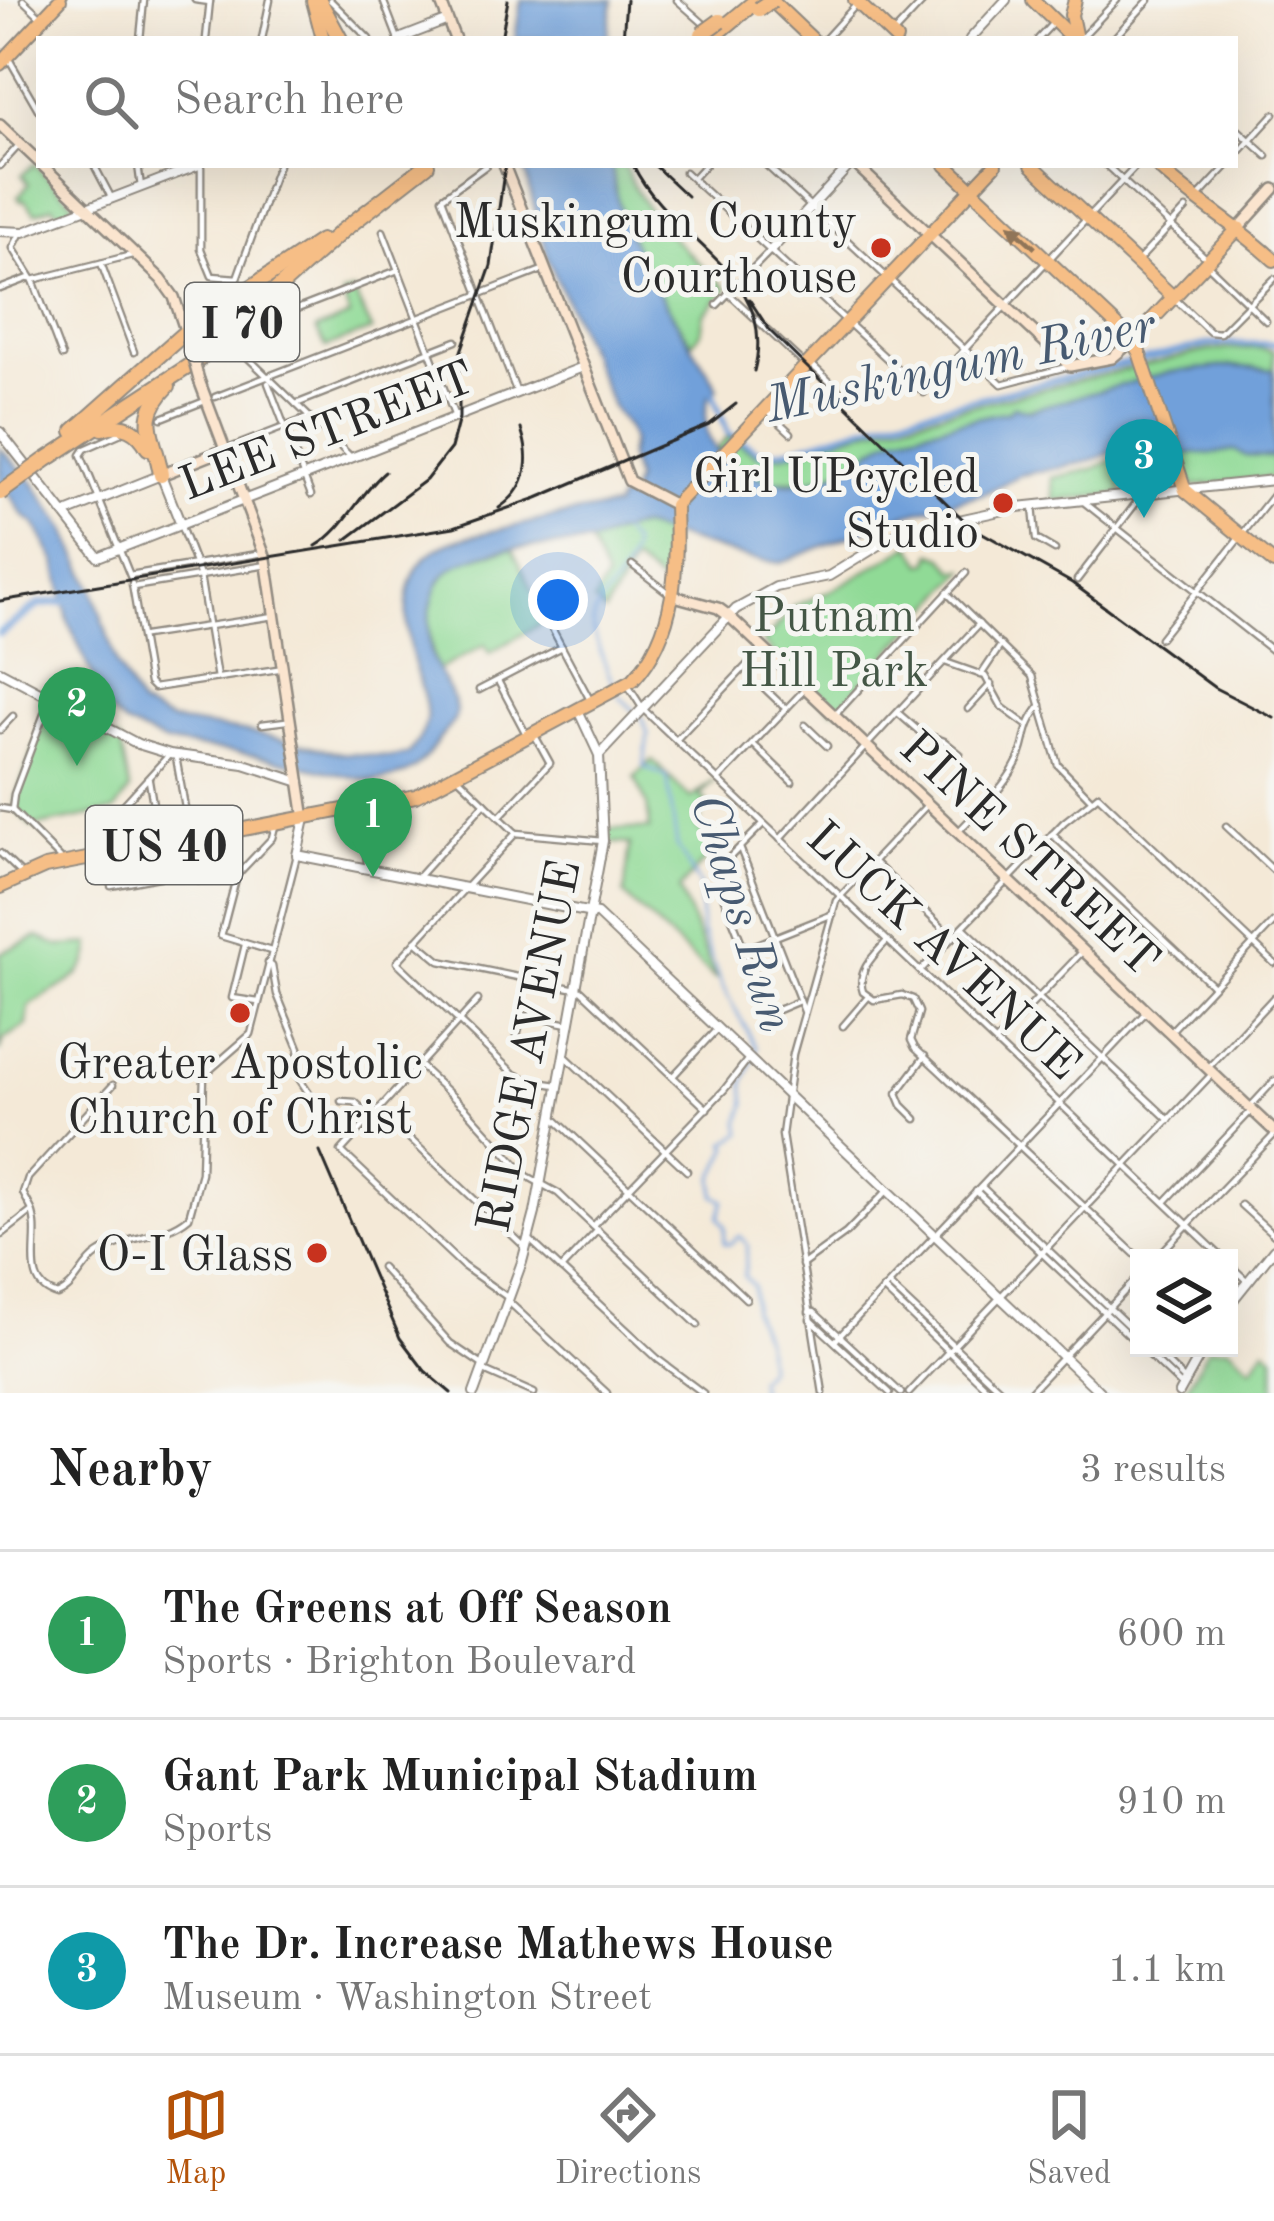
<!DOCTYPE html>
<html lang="en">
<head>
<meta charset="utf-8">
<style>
  :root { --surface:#fff; --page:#f6f6f6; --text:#222; --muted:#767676; --line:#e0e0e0; --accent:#b45309 }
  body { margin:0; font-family:"Old Standard TT",serif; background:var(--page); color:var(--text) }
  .controls { position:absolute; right:36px; bottom:36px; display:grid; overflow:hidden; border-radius:0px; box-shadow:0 12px 48px #0002 }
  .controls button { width:108px; height:108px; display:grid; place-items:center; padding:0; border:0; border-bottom:3px solid var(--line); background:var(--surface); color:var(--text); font:60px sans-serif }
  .you { position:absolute; left:558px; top:600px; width:42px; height:42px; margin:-30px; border:9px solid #fff; border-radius:50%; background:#1a73e8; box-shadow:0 0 0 18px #1a73e833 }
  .badge { display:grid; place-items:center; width:78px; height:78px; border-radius:50%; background:var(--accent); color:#fff; font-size:39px; font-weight:700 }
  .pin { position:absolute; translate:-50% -99px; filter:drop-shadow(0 3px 6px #0008) }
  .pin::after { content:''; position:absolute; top:63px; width:42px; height:36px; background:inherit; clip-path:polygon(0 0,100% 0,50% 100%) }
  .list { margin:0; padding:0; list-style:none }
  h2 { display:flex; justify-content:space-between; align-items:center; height:156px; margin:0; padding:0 48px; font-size:51px }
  h2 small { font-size:39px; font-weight:400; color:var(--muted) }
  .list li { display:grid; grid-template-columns:78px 1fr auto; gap:36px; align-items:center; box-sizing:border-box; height:168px; padding:0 48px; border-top:3px solid var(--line) }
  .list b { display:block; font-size:45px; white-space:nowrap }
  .list p { margin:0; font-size:39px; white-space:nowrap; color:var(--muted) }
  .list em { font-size:39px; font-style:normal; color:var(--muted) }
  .icon { flex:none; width:66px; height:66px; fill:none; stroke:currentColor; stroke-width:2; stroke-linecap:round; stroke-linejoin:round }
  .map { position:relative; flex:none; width:1274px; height:1393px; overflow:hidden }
  .search { position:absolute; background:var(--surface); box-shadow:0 12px 48px #0002; left:36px; right:36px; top:36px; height:132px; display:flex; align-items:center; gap:30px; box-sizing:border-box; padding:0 42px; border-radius:0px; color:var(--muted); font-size:45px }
  .sheet { height:660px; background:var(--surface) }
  nav { display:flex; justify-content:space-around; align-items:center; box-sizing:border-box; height:168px; border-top:3px solid var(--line); background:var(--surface); font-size:33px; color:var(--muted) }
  nav a { display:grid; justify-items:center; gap:6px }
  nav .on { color:var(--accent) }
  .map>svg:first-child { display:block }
  .green { fill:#90da96; stroke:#5e8260; stroke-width:3 }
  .water { fill:#71a0da; stroke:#4e6682; stroke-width:3 }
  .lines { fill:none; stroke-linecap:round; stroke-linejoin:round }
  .stream { stroke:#71a0da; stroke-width:3 }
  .canal { stroke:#71a0da; stroke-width:6 }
  .river { stroke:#71a0da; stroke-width:8 }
  .minor-casing { stroke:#908a81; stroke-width:9 }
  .tertiary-casing { stroke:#908a81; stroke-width:12 }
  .secondary-casing { stroke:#908a81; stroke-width:14 }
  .primary-casing { stroke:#908a81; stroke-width:16 }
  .motorway-casing { stroke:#908a81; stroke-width:18 }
  .minor { stroke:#fff; stroke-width:4.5 }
  .tertiary { stroke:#fff; stroke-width:8 }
  .secondary { stroke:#fbe5cf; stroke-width:9 }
  .primary { stroke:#f6be86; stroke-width:12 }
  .motorway { stroke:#f6be86; stroke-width:14 }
  .rail { stroke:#2b2b2b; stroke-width:3 }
  .secondary-bridge-casing { stroke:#908a81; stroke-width:14; stroke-linecap:butt }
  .motorway-bridge-casing { stroke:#908a81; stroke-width:18; stroke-linecap:butt }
  .secondary-bridge { stroke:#fbe5cf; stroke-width:9 }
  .motorway-bridge { stroke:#f6be86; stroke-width:14 }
  .oneway { fill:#907458 }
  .poi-dot { fill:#c8321e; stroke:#f6f6f2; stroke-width:4.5 }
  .labels { text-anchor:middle; stroke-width:10; stroke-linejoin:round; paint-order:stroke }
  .shield { fill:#f6f6f2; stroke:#686867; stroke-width:3 }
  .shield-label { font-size:45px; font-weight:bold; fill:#2b2b2b }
  .poi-label { font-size:48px; fill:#2b2b2b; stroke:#f6f6f2; text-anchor:end }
  .street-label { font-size:48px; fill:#2b2b2b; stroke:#f6f6f2 }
  .park-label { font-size:48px; fill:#445746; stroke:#f6f6f2 }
  .water-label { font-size:51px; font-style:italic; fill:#475a71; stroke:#f6f6f2 }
</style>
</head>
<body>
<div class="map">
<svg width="1274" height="1393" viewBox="0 0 1274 1393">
  <rect width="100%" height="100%" fill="#f6f6f2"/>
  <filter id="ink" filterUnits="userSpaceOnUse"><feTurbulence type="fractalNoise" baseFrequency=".00833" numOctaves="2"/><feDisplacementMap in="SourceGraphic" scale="24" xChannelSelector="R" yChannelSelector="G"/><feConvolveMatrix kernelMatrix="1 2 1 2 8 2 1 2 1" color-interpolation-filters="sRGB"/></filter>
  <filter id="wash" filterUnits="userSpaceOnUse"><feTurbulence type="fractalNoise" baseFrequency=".004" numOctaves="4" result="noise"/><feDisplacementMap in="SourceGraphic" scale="48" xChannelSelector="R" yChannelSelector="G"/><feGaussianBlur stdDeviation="2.7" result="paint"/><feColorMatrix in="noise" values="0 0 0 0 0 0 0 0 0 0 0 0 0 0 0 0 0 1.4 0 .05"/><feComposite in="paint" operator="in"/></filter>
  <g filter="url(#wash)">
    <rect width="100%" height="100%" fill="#f4e9d7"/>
    <g class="green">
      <polygon points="34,164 73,202 72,208 60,213 53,206 35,213 24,199 21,201 18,197 29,184 22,175"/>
      <path d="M624,165C644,219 686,251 727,289L704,314L701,332L692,343C657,292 616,230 612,166Z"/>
      <polygon points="353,291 372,330 326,347 316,330 350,316 342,295"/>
      <polygon points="1258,348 1274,351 1274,370 1231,366 1169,372 1044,407 1010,411 908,433 872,449 851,466 808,481 757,481 728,463 718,448 728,437 757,455 784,455 866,430 1210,350"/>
      <polygon points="1234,450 1246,456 1274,457 1274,477 1194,486 1186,479 1179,458 1182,454"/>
      <polygon points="1117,458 1123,493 1055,501 1052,478 1093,469"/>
      <polygon points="671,510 669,589 633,562 605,612 594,602 606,579 582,525"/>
      <polygon points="911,545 923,564 929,562 933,553 944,557 954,570 965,570 839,708 833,710 763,643 795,606 831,591"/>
      <path d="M512,548L547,620L490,653L485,645L438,670C427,642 423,593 448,570C463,557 494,553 512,548Z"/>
      <polygon points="51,704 120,741 130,790 115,811 32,827 16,809 15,800"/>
      <polygon points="652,760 691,799 714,781 700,796 707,802 696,815 701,819 696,825 716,848 679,889 716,980 624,895 630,844 606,842 606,829 650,829 647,805 635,777"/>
      <path d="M38,937L59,946L91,944C89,984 54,985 29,1007L27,1025L4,1039L0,1052V953Z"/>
      <polygon points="1229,1347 1252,1368 1265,1348 1274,1356 1274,1393 1184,1393 1208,1348"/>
    </g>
    <g class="water">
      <polygon points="521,0 613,0 608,39 515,39"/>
      <path d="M523,165H612C618,248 678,319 718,388L709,395C701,425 706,449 733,465C769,487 807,489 846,468C864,458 880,440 902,435C936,427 973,418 1010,411L1013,406L1029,410L1169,372L1231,366L1274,370V457L1246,456L1234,450L1212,454L1113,452L1091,461L1020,475L985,493L897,517L780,563L747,558L642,527C622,527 608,541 589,543C544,548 495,542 454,567C430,581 425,627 431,652C435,670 455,696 456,711C457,722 448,726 443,734C420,766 412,778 370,781L255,755L166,743L125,725L108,710L68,621L56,562L35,524L24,516L0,480V448L32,481L66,530L93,590L117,665L140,706L171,721L243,731L341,753L392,757L408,754C433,725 429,711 418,678C405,639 395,576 435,550C455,537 483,534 506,528C543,520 577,511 615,507L619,499L630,496L635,479L628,455L632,442L628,429L612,406L549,261Z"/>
    </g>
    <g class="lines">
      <g class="stream">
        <path d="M615,688C610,678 592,632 593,623C596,597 633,575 632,544L621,532"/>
        <polyline points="619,696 641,717 648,733 644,767 667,777 677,846 700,886 701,930 722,986 757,1048 744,1083 746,1104 740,1122 742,1133 726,1143 729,1147 714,1178 715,1196 724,1200 719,1217 725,1227 724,1243 730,1244 739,1236 748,1245 744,1276 753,1286 753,1311 765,1340 767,1368 758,1379 760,1393"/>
      </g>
      <polyline class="canal" points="710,387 728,433 762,453 790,449 885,420 1211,344 1274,344"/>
      <polyline class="river" points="0,633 39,605 67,601"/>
    </g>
  </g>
  <g filter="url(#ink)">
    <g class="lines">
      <g class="minor-casing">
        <g id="minor">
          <polyline points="23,0 42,18"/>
          <polyline points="195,0 210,2"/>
          <polyline points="330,0 369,39"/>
          <polyline points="383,0 398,39"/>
          <polyline points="677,0 721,39"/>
          <polyline points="892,35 925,0"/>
          <polyline points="140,39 144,0"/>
          <polyline points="206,39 210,0"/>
          <polyline points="262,39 270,0"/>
          <polyline points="825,39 856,5"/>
          <polyline points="1038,39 1051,25"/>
          <polyline points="1080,39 1117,0"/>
          <polyline points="1113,39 1149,0"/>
          <polyline points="9,59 39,111"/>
          <polyline points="1235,127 1267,156"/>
          <polyline points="1235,157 1274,114"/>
          <polyline points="94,165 112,199"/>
          <polyline points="138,165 141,187"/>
          <polyline points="487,165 442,198 517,393"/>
          <polyline points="766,165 1002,384 1070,366"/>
          <polyline points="1106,165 1208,260"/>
          <polyline points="0,166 20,144"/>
          <polyline points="201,167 201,249 212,276 237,278"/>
          <polyline points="685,172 924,393 1137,165"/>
          <polyline points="693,178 705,165"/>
          <polyline points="1199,196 1228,165"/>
          <polyline points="383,231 455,417"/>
          <polyline points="21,232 13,248 33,280 62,356"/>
          <polyline points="1137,262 1186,209"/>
          <polyline points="101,263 134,352"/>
          <polyline points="1210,267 1266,321"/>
          <polyline points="33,280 136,254"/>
          <polyline points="0,289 29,278"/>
          <polyline points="233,289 278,165"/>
          <polyline points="728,293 803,363"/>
          <polyline points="1177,301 1210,332 1220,333 1274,279"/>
          <polyline points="717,305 771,250"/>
          <polyline points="269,320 398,270"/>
          <polyline points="243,353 352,458"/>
          <polyline points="810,363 848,399"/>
          <polyline points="268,383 311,495"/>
          <polyline points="215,397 545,269"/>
          <polyline points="296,404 456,341"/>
          <polyline points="766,410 791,433"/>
          <polyline points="162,418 205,401"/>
          <polyline points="119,434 85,449 81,455 131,578"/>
          <polyline points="225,450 310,417"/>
          <polyline points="1085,503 1274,652"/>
          <polyline points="1033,506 1036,539 1055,550"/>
          <polyline points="181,527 200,576 217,678"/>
          <polyline points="632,565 670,594"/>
          <polyline points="130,575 264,553"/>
          <polyline points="1077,580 1143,494"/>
          <polyline points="132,584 149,683 154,688 284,668"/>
          <polyline points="133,587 267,565"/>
          <polyline points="947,593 1032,676 1058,765 1092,800 1098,795 1274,963"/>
          <polyline points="548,621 589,698"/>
          <polyline points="144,636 274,616"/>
          <polyline points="1160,638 1274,494"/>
          <polyline points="945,662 985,676 1002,707 1025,724"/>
          <polyline points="981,675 1001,645"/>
          <polyline points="498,681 525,732"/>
          <polyline points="627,684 643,709 1223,1258"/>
          <polyline points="762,686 786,709"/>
          <polyline points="479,690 562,647"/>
          <polyline points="968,709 991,684"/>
          <polyline points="898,713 920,732 944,741 960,754"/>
          <polyline points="836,714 966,573"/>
          <polyline points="262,724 286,721"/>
          <polyline points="805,725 827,746"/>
          <polyline points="0,730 13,716"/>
          <polyline points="676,740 762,649"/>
          <polyline points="753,744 792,782"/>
          <polyline points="176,757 198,881"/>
          <polyline points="460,779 516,833"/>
          <polyline points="149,780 159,840"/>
          <polyline points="718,780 805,689"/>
          <polyline points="0,808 12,810 60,858"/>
          <polyline points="12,810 14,794 50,698"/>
          <polyline points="360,810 368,869"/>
          <polyline points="499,817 550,763 534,734"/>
          <polyline points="763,824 724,863 718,883 768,1009 773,1012 799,1001"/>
          <polyline points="1226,826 1274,871"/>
          <path d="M958,832C976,812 1002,791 1015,766C1029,743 1020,730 1041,705"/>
          <polyline points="516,833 397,962 513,1073 530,1081 557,1085"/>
          <polyline points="516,833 603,841"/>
          <polyline points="1052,834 1213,986"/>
          <polyline points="780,839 979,624"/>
          <polyline points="740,848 804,1011"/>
          <polyline points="0,853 24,876"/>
          <polyline points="109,854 104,826 169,755"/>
          <polyline points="875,863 953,938"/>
          <polyline points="417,878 485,803"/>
          <polyline points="111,886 196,870"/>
          <polyline points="964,928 1169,1120"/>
          <polyline points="416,941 440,961 581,990 707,1109"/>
          <path d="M886,942C873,956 856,972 863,992L874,1000L902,995L913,999L919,1012L911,1040L915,1048L1139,1258"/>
          <polyline points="245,945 232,998 258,1002"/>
          <polyline points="745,949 833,914"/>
          <polyline points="271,951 221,936 237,875 272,838 275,826"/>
          <polyline points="268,963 272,966 277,994 299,1048 296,1074 314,1101"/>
          <polyline points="922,969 1064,822 1092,800"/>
          <polyline points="478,1000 341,1151 463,1266 507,1297"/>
          <polyline points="843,1026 868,997"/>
          <polyline points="1171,1031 1274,922"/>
          <polyline points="517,1036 522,1015 569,1024"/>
          <polyline points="996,1042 1083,951"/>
          <polyline points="563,1054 687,1171"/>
          <polyline points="419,1065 467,1110 527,1176 558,1193 698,1325"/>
          <polyline points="1208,1068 1274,997"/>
          <polyline points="673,1076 717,1029"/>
          <polyline points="341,1101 355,1102 371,1117"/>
          <polyline points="1249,1108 1274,1081"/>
          <polyline points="378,1109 526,1248"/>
          <polyline points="554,1118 746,1299"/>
          <polyline points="916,1119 902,1105 897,1093 925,1056"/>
          <polyline points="982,1187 1139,1336"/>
          <polyline points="976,1191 1139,1345"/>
          <polyline points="1165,1202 1252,1110"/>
          <polyline points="1241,1205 1274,1235"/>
          <polyline points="32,1210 23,1193 28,1178 113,1085"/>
          <polyline points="593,1226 724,1090 748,1059"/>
          <path d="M0,1236L32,1211C43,1239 19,1284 57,1295C77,1287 81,1265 98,1254C126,1235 163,1239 189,1217L201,1173L204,1075L251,1034L297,855"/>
          <polyline points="528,1238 659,1360 703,1393"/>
          <polyline points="1156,1258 1274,1135"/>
          <polyline points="1229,1264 1246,1280"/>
          <polyline points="802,1265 846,1233 888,1190"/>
          <polyline points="381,1267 450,1343 484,1366"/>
          <polyline points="561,1269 598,1230"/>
          <polyline points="890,1286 1004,1393"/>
          <polyline points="883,1289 992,1393"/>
          <polyline points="510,1303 607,1393"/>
          <polyline points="809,1312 814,1312 901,1393"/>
          <polyline points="810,1319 890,1393"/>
          <polyline points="835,1341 1147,1011"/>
          <polyline points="1142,1348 1181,1385"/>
          <polyline points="1152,1348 1186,1381"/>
          <polyline points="484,1371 534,1393"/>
          <polyline points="823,1393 782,1135 793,1054 836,901 928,804"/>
          <polyline points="909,1393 1213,1073"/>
          <polyline points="1029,1393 1139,1276"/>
        </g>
      </g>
      <g class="tertiary-casing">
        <g id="tertiary">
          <polyline points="399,39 448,20"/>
          <polyline points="970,39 1006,0"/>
          <polyline points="0,231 24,232 199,165"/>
          <polyline points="771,250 850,165"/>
          <polyline points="0,432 98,557 583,367"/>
          <polyline points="66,513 161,475 181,525"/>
          <polyline points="0,671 138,744 170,754 244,764 300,782"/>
          <polyline points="599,755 736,609 776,587 829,576 899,533 1018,507 1274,480"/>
          <polyline points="305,819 297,855 597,914 1101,1393"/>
          <polyline points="1229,1305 1274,1249"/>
          <polyline points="474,1393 522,1262 535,1213 603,841 599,755 578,710"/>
          <polyline points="1179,1393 1204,1348"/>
        </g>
      </g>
      <g class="secondary-casing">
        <g id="secondary">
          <polyline points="440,0 455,39"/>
          <polyline points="0,125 39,162"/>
          <polyline points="42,165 161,279 174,297 187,336"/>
          <polyline points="504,165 629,481 675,505"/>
          <polyline points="856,165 1070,366 1112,358 1132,341"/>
          <polyline points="1239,228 1274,189"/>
          <polyline points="199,380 266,559 305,819"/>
          <polyline points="161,475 224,450"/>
          <polyline points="674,596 718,608 729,616 1274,1131"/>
        </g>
      </g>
      <g class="primary-casing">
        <g id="primary">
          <polyline points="771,0 812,39"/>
          <polyline points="855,0 896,39"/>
          <polyline points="1033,0 1073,39"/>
          <polyline points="1075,0 1071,15 1076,39"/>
          <polyline points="313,1 323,39"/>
          <polyline points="0,64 60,0"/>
          <polyline points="946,165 1130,338 1139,352 1185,490 1274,563"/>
          <polyline points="1032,165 1173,297"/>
          <path d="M1156,165C1193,201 1237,225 1274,260"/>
          <polyline points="1132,341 1239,228"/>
          <path d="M0,887L45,867L416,796L633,680C678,631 677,567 675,505L995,165"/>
        </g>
      </g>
      <g class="motorway-casing">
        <g id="motorway">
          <polyline points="319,0 340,39"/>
          <polyline points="721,30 757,0"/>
          <path d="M102,428C123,422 137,428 148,448"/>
          <polyline points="74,431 190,328 321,241"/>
          <polyline points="44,461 198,360 342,231 427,165"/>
          <path d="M161,475C156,437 134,420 168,386"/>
        </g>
      </g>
      <use href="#minor" class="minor"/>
      <use href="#tertiary" class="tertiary"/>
      <use href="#secondary" class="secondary"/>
      <use href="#primary" class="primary"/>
      <use href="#motorway" class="motorway"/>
      <g class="rail">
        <polyline points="501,39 508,0"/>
        <polyline points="623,39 626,0"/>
        <path d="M633,165C670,242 780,273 754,371"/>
        <polyline points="654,165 687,196"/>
        <polyline points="749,299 770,331 970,526 1072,583 1215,688 1274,718"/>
        <path d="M499,508C528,488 532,461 521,429"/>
        <polyline points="346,540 426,480 451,448 459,418 459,357 491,266 505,165"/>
        <path d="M316,546C345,529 359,494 385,472"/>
        <polyline points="0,601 454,527 537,498 709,425 736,404"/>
        <polyline points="320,1152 400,1338 425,1371 451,1393"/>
      </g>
      <g class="secondary-bridge-casing">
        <polyline id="secondary-bridge" points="188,340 199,380"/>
      </g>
      <g class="motorway-bridge-casing">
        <g id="motorway-bridge">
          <polyline points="759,9 772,0"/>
          <polyline points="702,34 720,21"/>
          <polyline points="0,493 44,461"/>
        </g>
      </g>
      <use href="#secondary-bridge" class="secondary-bridge"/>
      <use href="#motorway-bridge" class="motorway-bridge"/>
    </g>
    <defs><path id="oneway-solid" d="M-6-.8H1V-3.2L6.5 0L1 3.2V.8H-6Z" transform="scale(3)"/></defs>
    <use class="oneway" href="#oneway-solid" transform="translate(1022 236) rotate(-137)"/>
  </g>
  <g class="poi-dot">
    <circle cx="881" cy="248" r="12"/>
    <circle cx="1003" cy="503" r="12"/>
    <circle cx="240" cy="1013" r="12"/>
    <circle cx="317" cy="1253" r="12"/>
  </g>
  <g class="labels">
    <g class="shield">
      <rect x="185" y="283" width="114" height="78" rx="9"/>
      <rect x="86" y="806" width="156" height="78" rx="9"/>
    </g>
    <g class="shield-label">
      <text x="242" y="338">I 70</text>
      <text x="164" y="861">US 40</text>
    </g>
    <g class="poi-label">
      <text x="857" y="237">Muskingum County<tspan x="857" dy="55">Courthouse</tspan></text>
      <text x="979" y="492">Girl UPcycled<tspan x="979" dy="55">Studio</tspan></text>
      <text x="240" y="1078" text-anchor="middle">Greater Apostolic<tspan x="240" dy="55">Church of Christ</tspan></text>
      <text x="293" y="1270">O-I Glass</text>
    </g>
    <g class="street-label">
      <text transform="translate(326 429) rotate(-21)" y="17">LEE STREET</text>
      <text transform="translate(1031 852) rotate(43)" y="17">PINE STREET</text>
      <text transform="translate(945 949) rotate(43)" y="17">LUCK AVENUE</text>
      <text transform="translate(527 1046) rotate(-79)" y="17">RIDGE AVENUE</text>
    </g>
    <g class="park-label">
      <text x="834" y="631">Putnam<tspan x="834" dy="55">Hill Park</tspan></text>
    </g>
    <g class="water-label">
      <text transform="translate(960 363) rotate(-12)" y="18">Muskingum River</text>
      <text transform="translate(744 912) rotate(73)" y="18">Chaps Run</text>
    </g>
  </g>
</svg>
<div class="controls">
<button><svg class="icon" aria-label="layers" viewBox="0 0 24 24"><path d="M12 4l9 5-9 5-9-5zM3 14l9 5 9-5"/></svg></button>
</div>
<div class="you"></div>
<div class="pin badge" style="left:373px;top:877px;background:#2e9e5b">1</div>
<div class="pin badge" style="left:77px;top:766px;background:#2e9e5b">2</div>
<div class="pin badge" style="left:1144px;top:518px;background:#0f9aa8">3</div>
<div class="search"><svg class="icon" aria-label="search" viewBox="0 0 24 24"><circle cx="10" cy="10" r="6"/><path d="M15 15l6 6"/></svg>Search here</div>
</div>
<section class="sheet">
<h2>Nearby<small>3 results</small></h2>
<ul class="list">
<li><span class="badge" style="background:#2e9e5b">1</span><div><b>The Greens at Off Season</b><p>Sports · Brighton Boulevard</p></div><em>600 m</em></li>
<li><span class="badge" style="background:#2e9e5b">2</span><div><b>Gant Park Municipal Stadium</b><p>Sports</p></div><em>910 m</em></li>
<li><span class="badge" style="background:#0f9aa8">3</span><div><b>The Dr. Increase Mathews House</b><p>Museum · Washington Street</p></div><em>1.1 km</em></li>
</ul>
</section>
<nav>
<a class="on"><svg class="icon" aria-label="map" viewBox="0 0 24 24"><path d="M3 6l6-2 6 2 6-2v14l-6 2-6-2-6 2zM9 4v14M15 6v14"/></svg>Map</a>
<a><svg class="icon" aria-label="directions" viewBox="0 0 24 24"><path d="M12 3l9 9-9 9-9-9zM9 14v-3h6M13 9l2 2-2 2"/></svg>Directions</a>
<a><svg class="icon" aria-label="saved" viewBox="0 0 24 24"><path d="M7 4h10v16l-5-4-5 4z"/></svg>Saved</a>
</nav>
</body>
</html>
